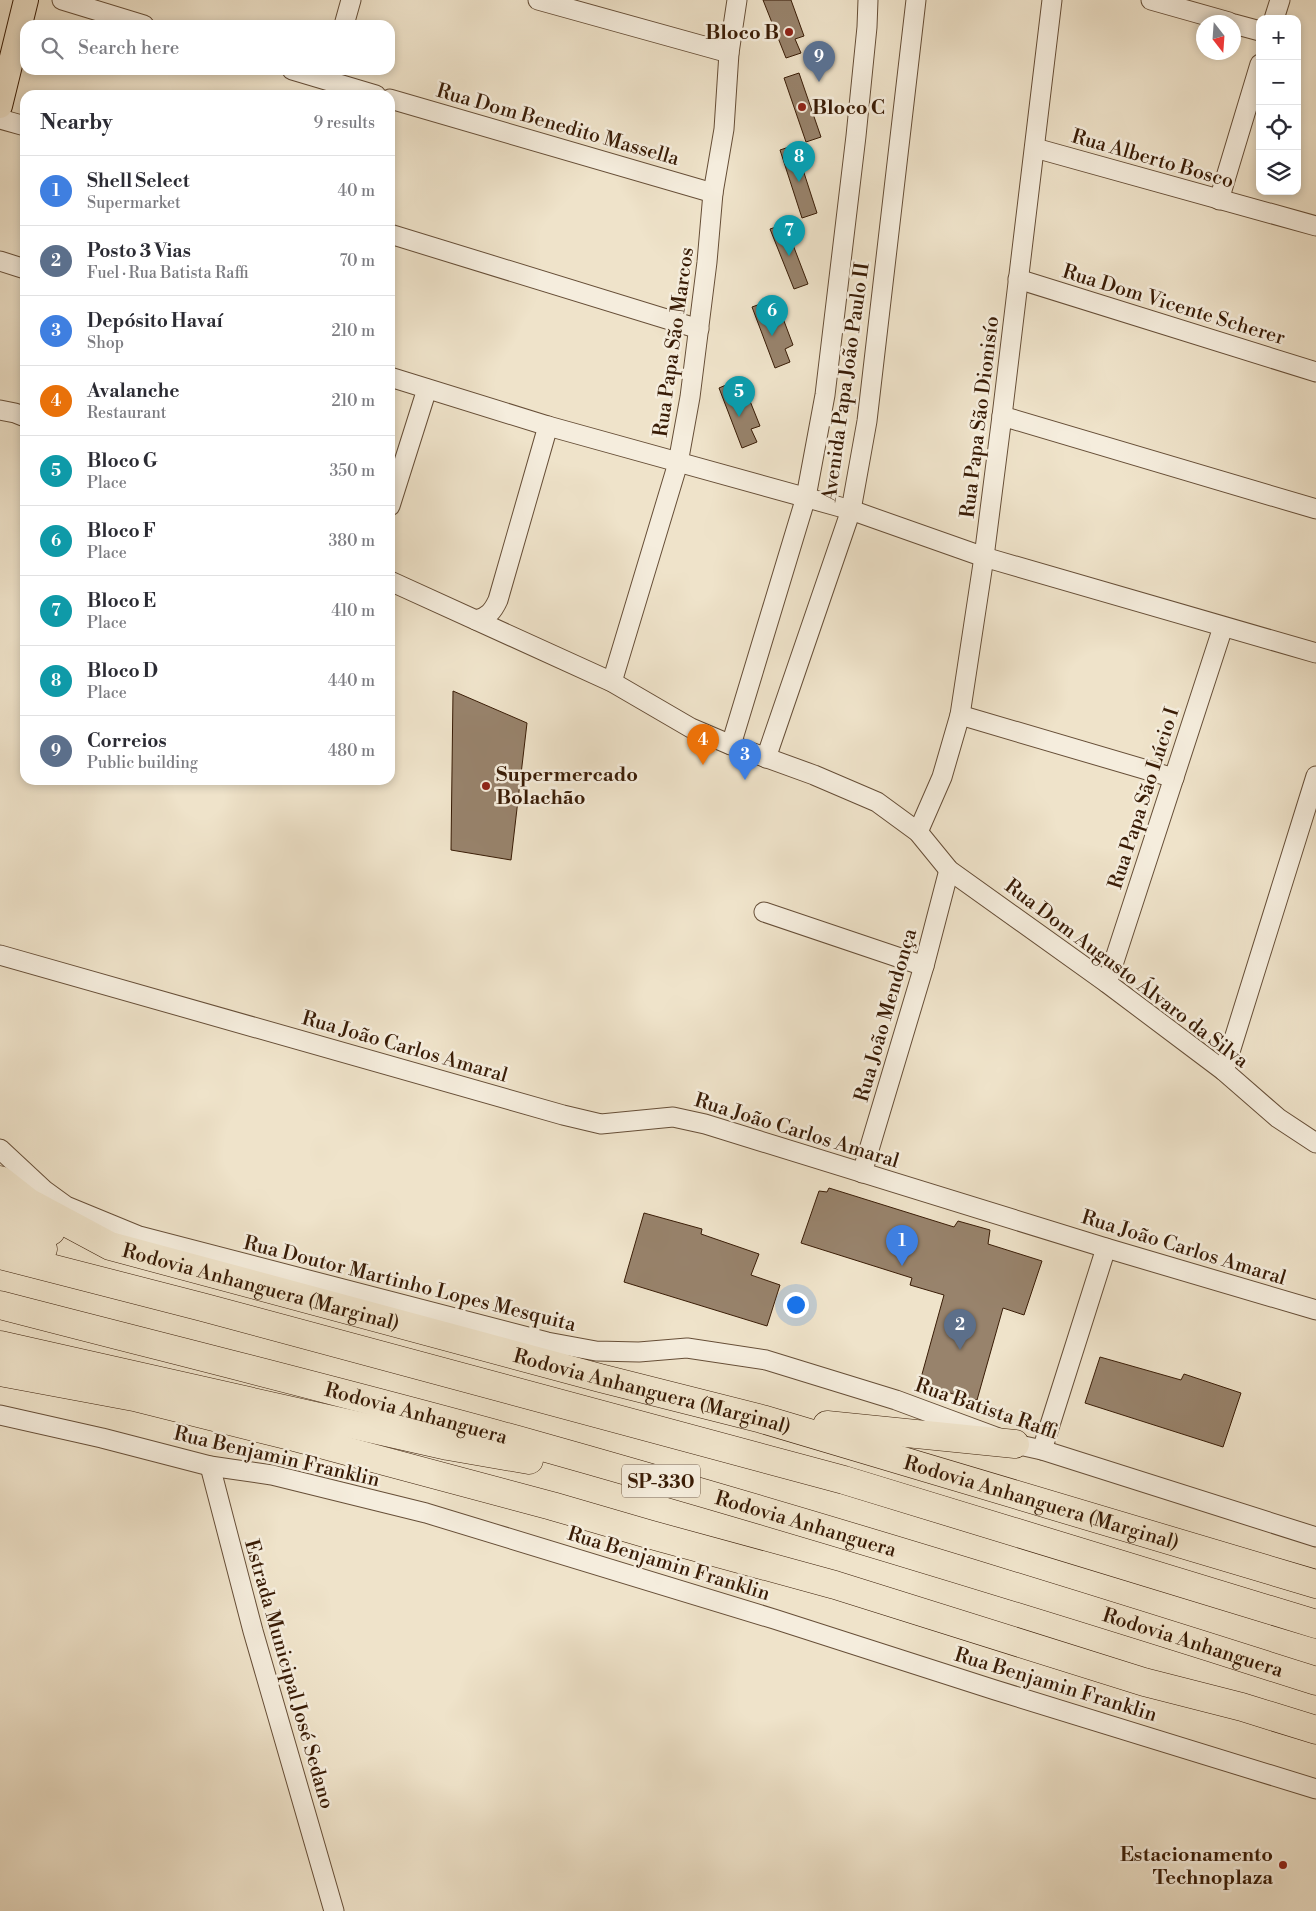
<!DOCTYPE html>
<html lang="en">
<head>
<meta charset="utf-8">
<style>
  :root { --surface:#fff; --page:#f2f2f3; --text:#2b2b33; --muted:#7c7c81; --line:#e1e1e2; --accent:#0f766e }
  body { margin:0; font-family:"Libre Bodoni",serif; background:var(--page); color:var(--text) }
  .controls { position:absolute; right:15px; top:15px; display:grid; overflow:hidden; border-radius:10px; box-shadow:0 2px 8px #0003 }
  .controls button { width:45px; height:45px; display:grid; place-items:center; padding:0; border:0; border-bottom:1px solid var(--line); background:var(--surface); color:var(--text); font:25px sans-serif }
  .compass { position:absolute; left:1196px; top:15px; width:45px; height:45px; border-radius:50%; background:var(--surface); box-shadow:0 2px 8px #0003; rotate:163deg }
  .you { position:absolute; left:795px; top:1304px; width:18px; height:18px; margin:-12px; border:4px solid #fff; border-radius:50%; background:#1a73e8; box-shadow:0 0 0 8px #1a73e833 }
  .badge { display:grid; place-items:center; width:32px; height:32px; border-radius:50%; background:var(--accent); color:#fff; font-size:16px; font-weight:700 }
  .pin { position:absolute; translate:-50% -41px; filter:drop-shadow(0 1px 2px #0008) }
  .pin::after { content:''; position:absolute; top:26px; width:18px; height:15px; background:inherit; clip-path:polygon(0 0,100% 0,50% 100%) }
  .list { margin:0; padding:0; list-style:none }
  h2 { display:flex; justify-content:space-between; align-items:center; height:65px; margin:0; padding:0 20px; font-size:21px }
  h2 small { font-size:16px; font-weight:400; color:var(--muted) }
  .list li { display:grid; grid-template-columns:32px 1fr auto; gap:15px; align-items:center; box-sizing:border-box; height:70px; padding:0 20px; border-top:1px solid var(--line) }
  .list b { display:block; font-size:19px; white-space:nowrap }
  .list p { margin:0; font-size:16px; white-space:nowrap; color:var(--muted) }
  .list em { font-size:16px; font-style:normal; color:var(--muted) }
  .icon { flex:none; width:28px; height:28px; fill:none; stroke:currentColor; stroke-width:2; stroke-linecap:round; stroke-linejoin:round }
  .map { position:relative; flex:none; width:1316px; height:1911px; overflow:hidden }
  .search { position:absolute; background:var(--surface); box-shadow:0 2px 8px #0003; left:20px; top:20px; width:375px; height:55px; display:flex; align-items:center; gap:12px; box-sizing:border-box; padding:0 18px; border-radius:15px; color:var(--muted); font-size:19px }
  .panel { position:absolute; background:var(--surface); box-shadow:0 2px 8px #0003; left:20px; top:90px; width:375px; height:695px; border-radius:15px }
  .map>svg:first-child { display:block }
  .building { fill:#98836c; stroke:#391c06 }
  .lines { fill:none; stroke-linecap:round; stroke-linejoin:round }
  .minor-casing { stroke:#664e37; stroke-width:21 }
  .major-casing { stroke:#391c06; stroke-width:26 }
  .highway-casing { stroke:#391c06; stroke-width:29 }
  .minor { stroke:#f5eddd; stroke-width:19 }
  .major { stroke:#efe3ca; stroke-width:24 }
  .highway { stroke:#efe3ca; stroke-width:28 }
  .poi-dot { fill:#8f2418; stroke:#f5eddd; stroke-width:2 }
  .labels { text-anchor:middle; stroke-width:5; stroke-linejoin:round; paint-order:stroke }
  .shield { fill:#f5eddd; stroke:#715b46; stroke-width:1 }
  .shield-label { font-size:19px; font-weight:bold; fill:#391c06 }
  .poi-label { font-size:20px; font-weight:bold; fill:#391c06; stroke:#f5eddd; text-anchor:end }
  .street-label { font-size:20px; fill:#391c06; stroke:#f5eddd }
</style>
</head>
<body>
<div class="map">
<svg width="1316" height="1911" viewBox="0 0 1316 1911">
  <rect width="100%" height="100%" fill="#efe3ca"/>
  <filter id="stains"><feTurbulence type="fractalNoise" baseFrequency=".004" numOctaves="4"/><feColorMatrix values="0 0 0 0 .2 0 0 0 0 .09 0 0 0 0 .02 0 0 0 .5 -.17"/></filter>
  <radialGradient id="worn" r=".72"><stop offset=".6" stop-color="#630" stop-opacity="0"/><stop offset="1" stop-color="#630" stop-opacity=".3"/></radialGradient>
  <g class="building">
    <polygon points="763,0 791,0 804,36 795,39 801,53 786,58"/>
    <polygon points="799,73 821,137 806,142 784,78"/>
    <polygon points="795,145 817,213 802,218 780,150"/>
    <polygon points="785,224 808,284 794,289 770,229"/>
    <polygon points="766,302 768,309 778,305 793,345 785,349 790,362 775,368 752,307"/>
    <polygon points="733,382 735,389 744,386 760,426 751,429 757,442 742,448 719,388"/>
    <polygon points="453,691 527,723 511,860 451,850"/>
    <polygon points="829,1188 954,1227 958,1221 990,1230 988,1244 1042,1261 1024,1315 1003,1308 977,1400 919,1385 944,1295 910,1285 912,1278 801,1243 819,1191 827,1192"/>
    <polygon points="644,1213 702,1229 701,1234 759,1254 751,1275 780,1285 767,1326 624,1282"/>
    <polygon points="1100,1357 1181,1380 1184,1374 1241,1393 1223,1447 1085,1403"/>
  </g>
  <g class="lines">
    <g class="minor-casing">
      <g id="minor">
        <polyline points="62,0 144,25"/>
        <polyline points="538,0 729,53"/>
        <polyline points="1151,0 1229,22"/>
        <polyline points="1274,19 1280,0"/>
        <polyline points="1234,24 1260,31"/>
        <polyline points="344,25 351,0"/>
        <polyline points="292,70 376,95"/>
        <polyline points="390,99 713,193"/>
        <polyline points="0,119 25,126"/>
        <polyline points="1035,148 1316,226"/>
        <polyline points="1219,200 1260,64"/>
        <polyline points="390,234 699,329"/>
        <polyline points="0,261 25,269"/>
        <polyline points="1018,279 1316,372"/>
        <polyline points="390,377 548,426 851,510 984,557 1316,653"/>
        <polyline points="0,410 15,413 25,417"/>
        <polyline points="1002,416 1316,509"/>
        <polyline points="390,506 427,389"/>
        <polyline points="390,581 612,682 691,728 731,745 814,775 877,802 918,832 949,870 1107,983 1224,1071 1278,1118 1316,1143"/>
        <path d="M476,620C488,617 493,611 498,600L548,426"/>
        <polyline points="612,682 678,463 690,397 707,262 713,193 724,129 729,53 737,0"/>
        <polyline points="960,715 1174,778"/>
        <polyline points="731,745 806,497 825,395 856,136 867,27 868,0"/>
        <polyline points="766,758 851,510 867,421 916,0"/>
        <polyline points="918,832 942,777 960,715 984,557 1002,416 1052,0"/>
        <polyline points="764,912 924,966"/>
        <polyline points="0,955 563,1115 601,1124 673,1117 705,1124 1106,1248 1316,1310"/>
        <polyline points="1107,983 1223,627"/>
        <polyline points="1224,1071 1316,776"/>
        <polyline points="0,1149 44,1190 66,1206 139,1236 547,1342 596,1351 639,1352 687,1348 766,1360 896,1400 1015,1444 1042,1450 1316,1537"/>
        <polyline points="862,1173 924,966 949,870"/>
        <polyline points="0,1415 102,1438 210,1466 272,1475 426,1513 774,1619 995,1690 1316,1789"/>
        <polyline points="1042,1450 1106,1248"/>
        <polyline points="210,1466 253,1631 334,1911"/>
      </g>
    </g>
    <g class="major-casing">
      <polyline id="major" points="0,106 26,0"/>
    </g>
    <g class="highway-casing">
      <g id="highway">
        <path id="s1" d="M0,1180L28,1202L110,1246L600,1378L762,1419L1316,1584"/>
        <polyline points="0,1210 51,1231"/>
        <polyline points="0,1234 43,1249"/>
        <polyline points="0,1255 202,1307 844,1480 1316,1624"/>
        <path id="s2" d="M0,1305C177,1351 356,1395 532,1444C795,1518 1056,1598 1316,1681"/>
        <polyline points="0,1345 448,1446 529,1460"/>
        <polyline points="0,1372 134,1397 294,1437 552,1506 648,1534 835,1585 1144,1682 1242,1707 1316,1730"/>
        <polyline points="827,1425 1015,1444"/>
      </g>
    </g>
    <use href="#minor" class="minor"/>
    <use href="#major" class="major"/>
    <use href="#highway" class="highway"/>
  </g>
  <g class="poi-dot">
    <circle cx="789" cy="32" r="5"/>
    <circle cx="802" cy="107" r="5"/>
    <circle cx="486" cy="786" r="5"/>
    <circle cx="1283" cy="1865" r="5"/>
  </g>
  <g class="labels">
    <rect class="shield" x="622" y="1464.5" width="78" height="33" rx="4"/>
    <g class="shield-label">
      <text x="661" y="1488">SP-330</text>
    </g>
    <g class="poi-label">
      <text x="779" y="39">Bloco B</text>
      <text x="812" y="114" text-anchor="start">Bloco C</text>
      <text x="496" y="781" text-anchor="start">Supermercado<tspan x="496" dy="23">Bolachão</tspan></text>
      <text x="1273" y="1861">Estacionamento<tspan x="1273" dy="23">Technoplaza</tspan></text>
    </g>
    <g class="street-label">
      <text transform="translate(558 124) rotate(16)" y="7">Rua Dom Benedito Massella</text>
      <text transform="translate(1153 158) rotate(16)" y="7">Rua Alberto Bosco</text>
      <text transform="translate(1174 304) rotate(17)" y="7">Rua Dom Vicente Scherer</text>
      <text transform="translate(673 342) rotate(-82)" y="7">Rua Papa São Marcos</text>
      <text transform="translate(845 382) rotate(-82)" y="7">Avenida Papa João Paulo II</text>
      <text transform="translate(979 417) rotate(-83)" y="7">Rua Papa São Dionisío</text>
      <text transform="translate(1143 798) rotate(-72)" y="7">Rua Papa São Lúcio I</text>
      <text transform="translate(1127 973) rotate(37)" y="7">Rua Dom Augusto Álvaro da Silva</text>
      <text transform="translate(885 1015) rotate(-74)" y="7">Rua João Mendonça</text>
      <text transform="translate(405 1046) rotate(16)" y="7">Rua João Carlos Amaral</text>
      <text transform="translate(797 1130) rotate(17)" y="7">Rua João Carlos Amaral</text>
      <text transform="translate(1184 1247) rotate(17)" y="7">Rua João Carlos Amaral</text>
      <text transform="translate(410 1283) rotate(14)" y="7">Rua Doutor Martinho Lopes Mesquita</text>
      <text dy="7" stroke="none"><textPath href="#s1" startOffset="285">Rodovia Anhanguera (Marginal)</textPath></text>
      <text dy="7" stroke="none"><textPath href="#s1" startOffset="690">Rodovia Anhanguera (Marginal)</textPath></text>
      <text transform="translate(987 1408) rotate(19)" y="7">Rua Batista Raffi</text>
      <text dy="7" stroke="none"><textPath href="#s2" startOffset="430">Rodovia Anhanguera</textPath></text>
      <text transform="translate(277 1456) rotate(13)" y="7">Rua Benjamin Franklin</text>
      <text dy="7" stroke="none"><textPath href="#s1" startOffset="1095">Rodovia Anhanguera (Marginal)</textPath></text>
      <text dy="7" stroke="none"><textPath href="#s2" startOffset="835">Rodovia Anhanguera</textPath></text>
      <text transform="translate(669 1563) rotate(17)" y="7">Rua Benjamin Franklin</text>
      <text dy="7" stroke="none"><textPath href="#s2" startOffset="1240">Rodovia Anhanguera</textPath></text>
      <text transform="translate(290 1674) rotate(74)" y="7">Estrada Municipal José Sedano</text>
      <text transform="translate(1056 1684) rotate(17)" y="7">Rua Benjamin Franklin</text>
    </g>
  </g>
  <rect width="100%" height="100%" filter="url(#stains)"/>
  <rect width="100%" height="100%" fill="url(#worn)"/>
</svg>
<div class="controls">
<button>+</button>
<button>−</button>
<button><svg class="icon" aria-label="locate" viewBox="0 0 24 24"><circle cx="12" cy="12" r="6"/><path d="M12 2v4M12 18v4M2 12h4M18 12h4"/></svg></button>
<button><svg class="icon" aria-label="layers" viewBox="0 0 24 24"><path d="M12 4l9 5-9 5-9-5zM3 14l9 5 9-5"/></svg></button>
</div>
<svg class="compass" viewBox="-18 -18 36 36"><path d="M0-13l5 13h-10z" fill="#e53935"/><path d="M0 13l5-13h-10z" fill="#7c7c81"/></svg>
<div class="you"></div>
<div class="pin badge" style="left:902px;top:1266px;background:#3f7fe0">1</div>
<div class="pin badge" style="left:960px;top:1350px;background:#5c6f8a">2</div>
<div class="pin badge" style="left:745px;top:780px;background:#3f7fe0">3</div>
<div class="pin badge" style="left:703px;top:765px;background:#e8710a">4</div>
<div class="pin badge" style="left:739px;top:417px;background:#0f9aa8">5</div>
<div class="pin badge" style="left:772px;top:336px;background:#0f9aa8">6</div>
<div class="pin badge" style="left:789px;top:256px;background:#0f9aa8">7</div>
<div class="pin badge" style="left:799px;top:182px;background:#0f9aa8">8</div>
<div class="pin badge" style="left:819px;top:82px;background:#5c6f8a">9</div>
<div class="search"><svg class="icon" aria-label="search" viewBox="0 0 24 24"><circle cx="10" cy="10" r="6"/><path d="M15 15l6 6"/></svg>Search here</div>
<section class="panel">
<h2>Nearby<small>9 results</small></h2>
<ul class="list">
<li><span class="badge" style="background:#3f7fe0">1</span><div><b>Shell Select</b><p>Supermarket</p></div><em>40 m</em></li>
<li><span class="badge" style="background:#5c6f8a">2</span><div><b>Posto 3 Vias</b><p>Fuel · Rua Batista Raffi</p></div><em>70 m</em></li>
<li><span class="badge" style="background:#3f7fe0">3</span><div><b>Depósito Havaí</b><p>Shop</p></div><em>210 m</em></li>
<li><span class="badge" style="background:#e8710a">4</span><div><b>Avalanche</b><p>Restaurant</p></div><em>210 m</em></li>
<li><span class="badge" style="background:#0f9aa8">5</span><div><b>Bloco G</b><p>Place</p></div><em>350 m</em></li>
<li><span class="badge" style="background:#0f9aa8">6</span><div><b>Bloco F</b><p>Place</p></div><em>380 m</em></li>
<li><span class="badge" style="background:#0f9aa8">7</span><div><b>Bloco E</b><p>Place</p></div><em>410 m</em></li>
<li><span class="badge" style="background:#0f9aa8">8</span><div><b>Bloco D</b><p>Place</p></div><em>440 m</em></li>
<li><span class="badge" style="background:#5c6f8a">9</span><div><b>Correios</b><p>Public building</p></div><em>480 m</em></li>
</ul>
</section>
</div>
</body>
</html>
